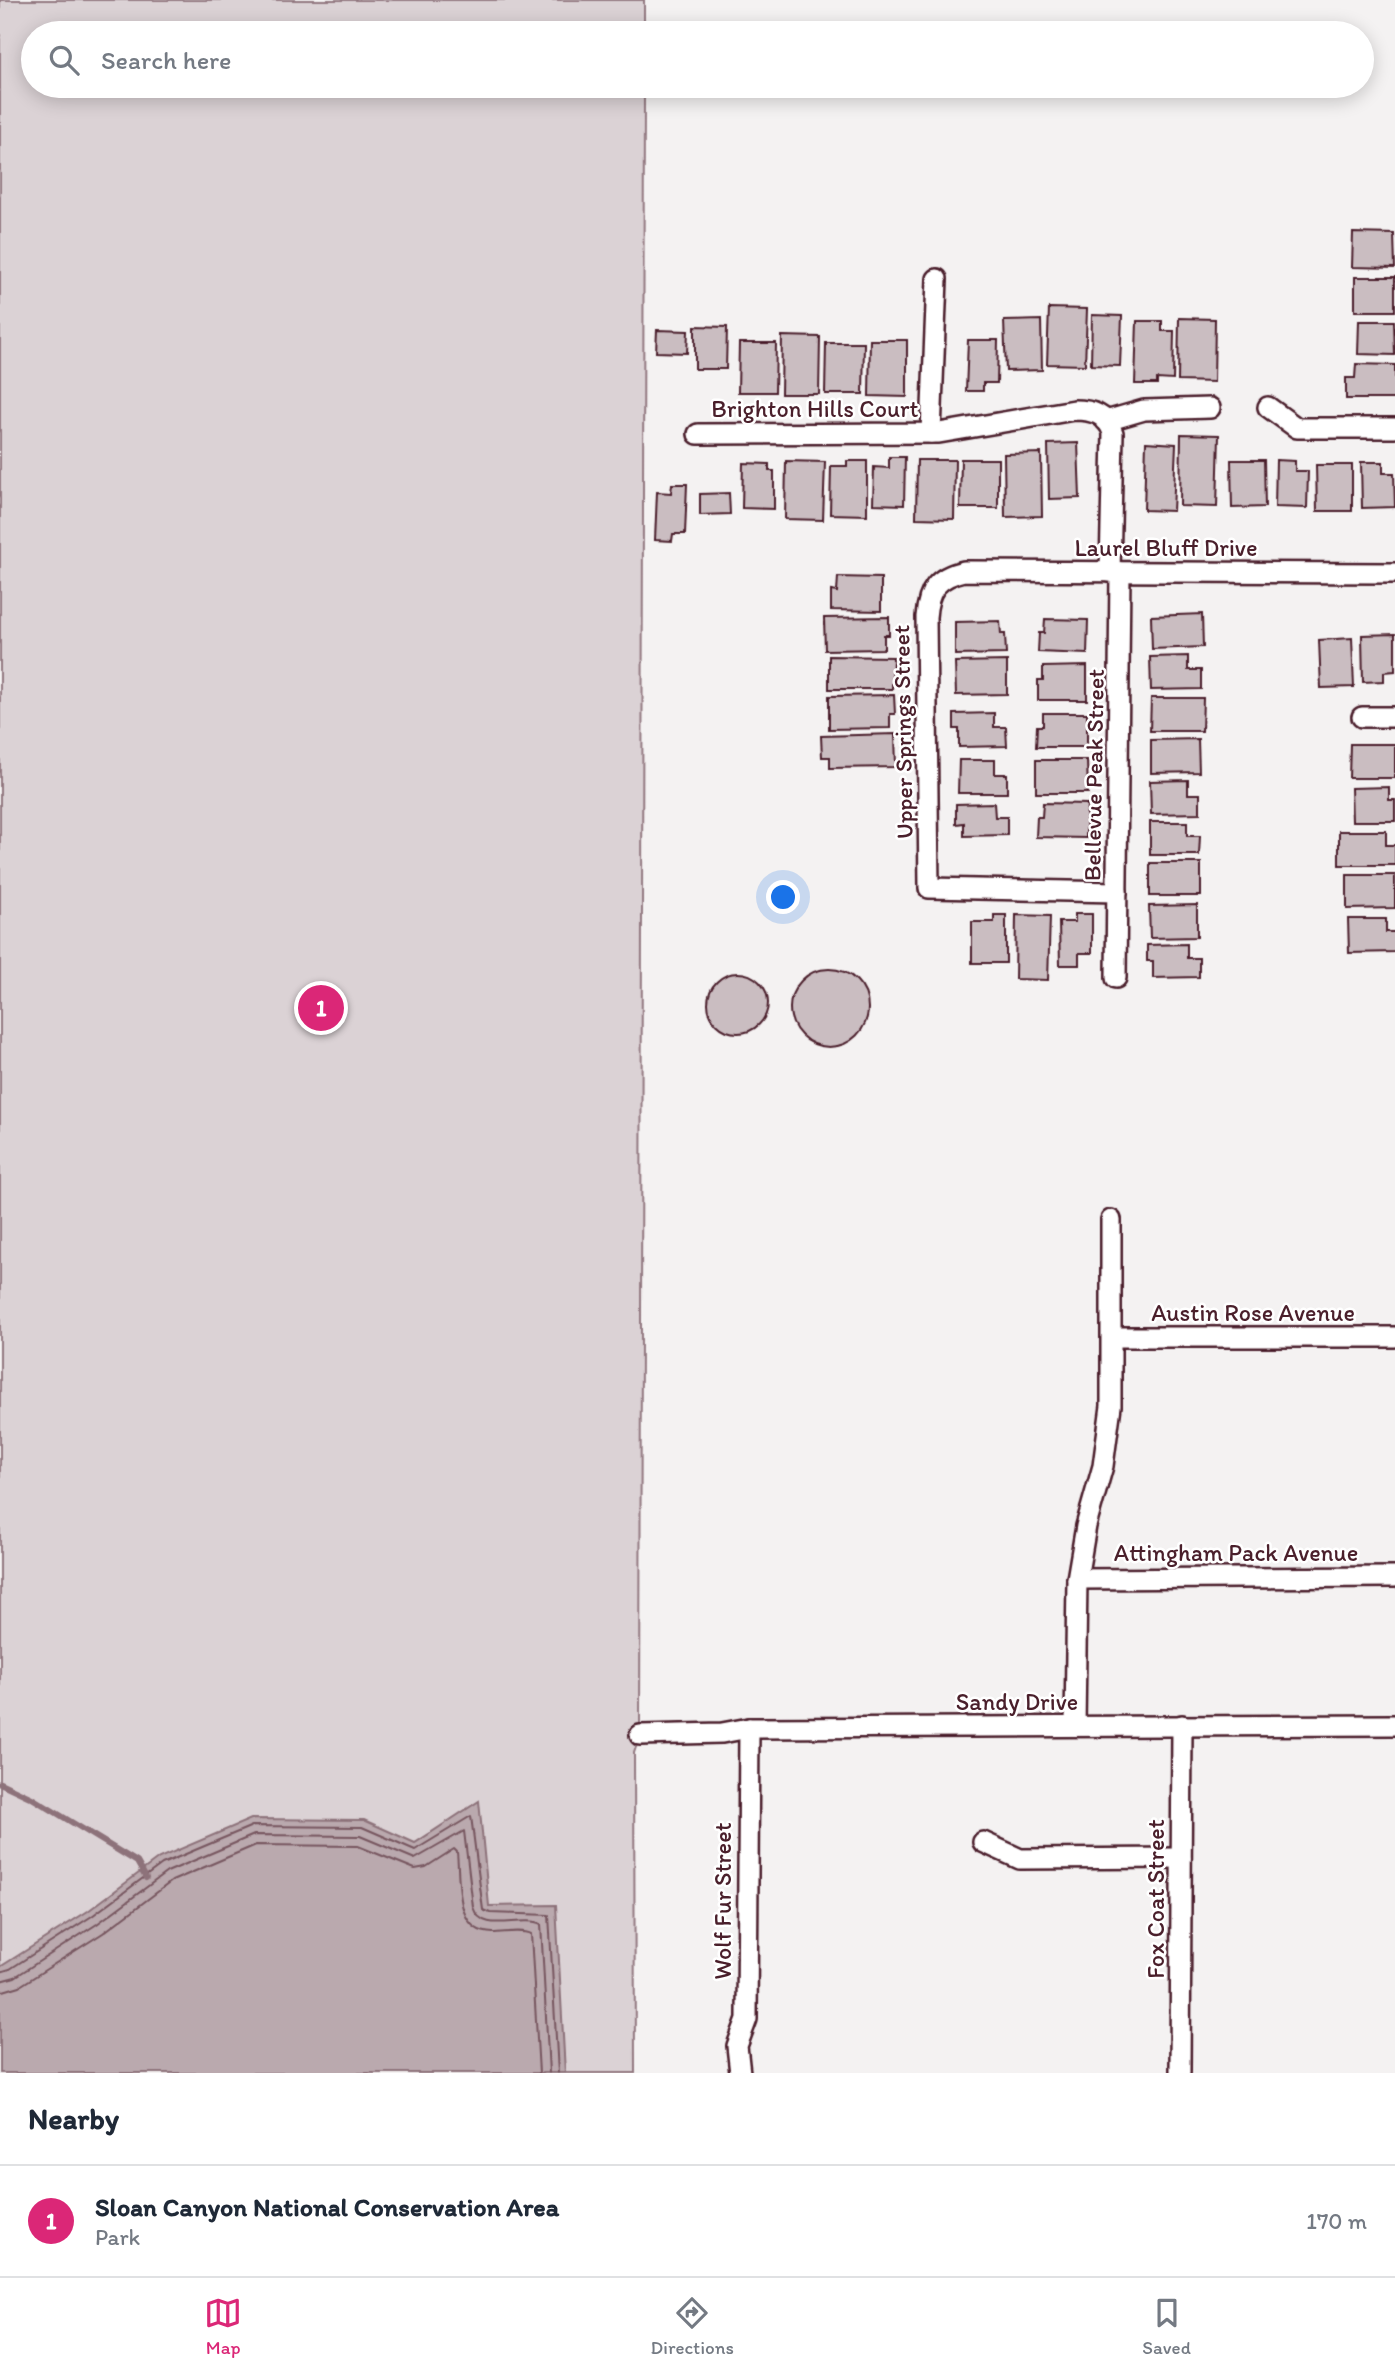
<!DOCTYPE html>
<html lang="en">
<head>
<meta charset="utf-8">
<style>
  :root { --surface:#fff; --page:#f2f2f3; --text:#1f2937; --muted:#747a83; --line:#e0e1e3; --accent:#db2777 }
  body { margin:0; font-family:Itim,sans-serif; background:var(--page); color:var(--text) }
  .you { position:absolute; left:784px; top:898px; width:24px; height:24px; margin:-18px; border:5px solid #fff; border-radius:50%; background:#1a73e8; box-shadow:0 0 0 10px #1a73e833 }
  .badge { display:grid; place-items:center; width:46px; height:46px; border-radius:50%; background:var(--accent); color:#fff; font-size:23px; font-weight:700 }
  .pin { position:absolute; translate:-50% -50%; border:4px solid #fff; box-shadow:0 2px 7px #0006 }
  .list { margin:0; padding:0; list-style:none }
  h2 { display:flex; justify-content:space-between; align-items:center; height:91px; margin:0; padding:0 28px; font-size:30px }
  h2 small { font-size:23px; font-weight:400; color:var(--muted) }
  .list li { display:grid; grid-template-columns:46px 1fr auto; gap:21px; align-items:center; box-sizing:border-box; height:112px; padding:0 28px; border-top:2px solid var(--line) }
  .list b { display:block; font-size:26px; white-space:nowrap }
  .list p { margin:0; font-size:23px; white-space:nowrap; color:var(--muted) }
  .list em { font-size:23px; font-style:normal; color:var(--muted) }
  .icon { flex:none; width:38px; height:38px; fill:none; stroke:currentColor; stroke-width:2; stroke-linecap:round; stroke-linejoin:round }
  .map { position:relative; flex:none; width:1395px; height:2073px; overflow:hidden }
  .search { position:absolute; background:var(--surface); box-shadow:0 4px 18px #0003; left:21px; right:21px; top:21px; height:77px; display:flex; align-items:center; gap:18px; box-sizing:border-box; padding:0 24px; border-radius:38px; color:var(--muted); font-size:26px }
  .sheet { height:203px; background:var(--surface) }
  nav { display:flex; justify-content:space-around; align-items:center; box-sizing:border-box; height:98px; border-top:2px solid var(--line); background:var(--surface); font-size:19px; color:var(--muted) }
  nav a { display:grid; justify-items:center; gap:4px }
  nav .on { color:var(--accent) }
  .map>svg:first-child { display:block }
  .green { fill:#dbd2d5; stroke:#927880; stroke-width:2 }
  .water { fill:#baa9ae; stroke:#8d727a; stroke-width:2 }
  .lines { fill:none; stroke-linecap:round; stroke-linejoin:round }
  .shore { stroke:#77565f; stroke-width:2 }
  .stream { stroke:#8d727a; stroke-width:6 }
  .building { fill:#cabdc1; stroke:#4a1f2b; stroke-width:2 }
  .street-casing { stroke:#4a1f2b; stroke-width:24 }
  .street { stroke:#fff; stroke-width:19 }
  .labels { text-anchor:middle; stroke-width:5; stroke-linejoin:round; paint-order:stroke }
  .street-label { font-size:24px; fill:#4a1f2b; stroke:#fff }
</style>
</head>
<body>
<div class="map">
<svg width="1395" height="2073" viewBox="0 0 1395 2073">
  <rect width="100%" height="100%" fill="#f4f2f2"/>
  <filter id="ink" filterUnits="userSpaceOnUse"><feTurbulence type="fractalNoise" baseFrequency=".0143" numOctaves="2"/><feDisplacementMap in="SourceGraphic" scale="14" xChannelSelector="R" yChannelSelector="G"/><feConvolveMatrix kernelMatrix="1 2 1 2 8 2 1 2 1" color-interpolation-filters="sRGB"/></filter>
  <g filter="url(#ink)">
    <polygon class="green" points="0,0 644,0 644,33 33,33 33,86 644,86 640,1735 634,1753 635,2073 0,2073"/>
    <polygon class="water" points="479,1801 489,1906 556,1905 565,2073 0,2073 0,1967 88,1911 159,1858 251,1819 364,1820 415,1843"/>
    <g class="lines">
      <g class="shore">
        <polyline points="0,1972 10,1969 92,1916 162,1864 252,1826 362,1827 415,1850 471,1816 483,1910 490,1913 549,1915 558,2073"/>
        <path d="M0,1981L15,1977L97,1924L167,1872L254,1835L360,1836L415,1859L464,1831L473,1907C482,1936 521,1914 541,1924L549,2073"/>
        <path d="M0,1992L20,1986L103,1933L172,1881L256,1845L358,1846L415,1869L426,1867L454,1849L457,1852C460,1880 454,1933 493,1933C505,1933 521,1929 531,1934L539,2073"/>
      </g>
      <polyline class="stream" points="0,1783 32,1798 137,1862 146,1878"/>
    </g>
    <g class="building">
      <polygon points="1353,233 1394,234 1395,268 1352,267"/>
      <rect x="1355" y="277" width="40" height="34"/>
      <polygon points="1049,308 1087,309 1085,365 1047,364"/>
      <polygon points="1092,315 1122,316 1120,366 1091,365"/>
      <polygon points="1179,318 1215,319 1214,382 1178,381"/>
      <polygon points="1041,320 1042,370 1006,371 1004,321"/>
      <polygon points="1137,321 1162,321 1162,331 1174,331 1173,380 1157,379 1157,384 1135,384"/>
      <polygon points="1359,321 1394,321 1395,355 1358,354"/>
      <polygon points="695,326 727,327 726,369 695,369"/>
      <polygon points="657,330 688,331 687,353 656,352"/>
      <polygon points="782,336 820,337 819,394 781,394"/>
      <polygon points="870,340 907,340 907,397 869,396"/>
      <polygon points="968,340 998,340 997,383 983,383 983,391 966,391"/>
      <polygon points="739,343 776,343 775,392 738,392"/>
      <polygon points="826,343 864,343 863,394 825,394"/>
      <polygon points="1356,364 1395,365 1395,399 1346,399 1346,378 1355,378"/>
      <polygon points="1181,434 1219,435 1217,507 1180,506"/>
      <polygon points="1146,442 1176,444 1173,511 1144,510"/>
      <polygon points="1078,443 1080,498 1049,499 1048,444"/>
      <polygon points="1041,453 1042,516 1005,517 1004,454"/>
      <polygon points="889,457 905,457 904,505 873,504 874,467 889,468"/>
      <polygon points="961,459 998,459 998,508 960,508"/>
      <polygon points="917,460 955,460 954,519 916,518"/>
      <polygon points="1231,460 1264,460 1265,507 1232,508"/>
      <polygon points="1276,460 1295,461 1295,471 1308,471 1307,508 1275,507"/>
      <polygon points="786,461 825,462 823,520 785,519"/>
      <polygon points="847,461 867,461 867,515 830,514 831,466 847,466"/>
      <polygon points="1361,462 1383,462 1383,473 1394,473 1395,507 1362,508"/>
      <polygon points="743,463 769,464 769,471 774,471 774,509 742,508"/>
      <polygon points="1316,465 1352,465 1352,511 1317,511"/>
      <polygon points="672,484 687,484 685,534 673,534 672,541 655,540 657,492 671,493"/>
      <polygon points="729,493 730,514 700,515 700,494"/>
      <polygon points="838,577 881,578 881,611 831,610 831,591 837,592"/>
      <polygon points="1202,614 1203,647 1152,649 1151,616"/>
      <polygon points="889,617 889,635 884,635 884,649 825,650 824,618"/>
      <polygon points="1045,619 1088,620 1087,654 1038,652 1039,633 1044,633"/>
      <polygon points="1000,621 1001,634 1005,634 1006,654 955,655 955,622"/>
      <polygon points="1395,634 1395,671 1384,672 1384,681 1363,682 1362,635"/>
      <polygon points="1352,638 1354,687 1321,688 1319,640"/>
      <polygon points="829,656 893,657 892,689 829,689"/>
      <polygon points="1188,656 1188,670 1201,670 1201,689 1151,690 1150,657"/>
      <polygon points="1007,661 1007,694 956,695 955,662"/>
      <polygon points="1087,666 1087,700 1038,700 1038,680 1043,680 1043,667"/>
      <polygon points="894,695 895,714 890,714 890,728 829,729 829,696"/>
      <polygon points="1151,698 1203,698 1202,731 1150,731"/>
      <polygon points="994,713 994,727 1006,727 1007,746 959,747 959,729 954,729 954,714"/>
      <polygon points="1043,713 1087,713 1087,747 1036,747 1037,726 1043,726"/>
      <polygon points="895,734 896,767 830,768 830,757 822,757 821,736"/>
      <polygon points="1198,739 1199,772 1151,773 1151,740"/>
      <polygon points="1350,744 1395,744 1395,778 1349,778"/>
      <polygon points="959,760 995,760 995,774 1007,774 1007,793 958,793"/>
      <polygon points="1036,760 1087,760 1088,793 1036,793"/>
      <polygon points="1188,780 1188,794 1200,794 1200,813 1151,814 1150,781"/>
      <polygon points="1389,787 1389,800 1395,800 1395,821 1352,821 1351,788"/>
      <polygon points="994,803 995,817 1007,817 1007,835 964,836 964,823 956,824 956,804"/>
      <polygon points="1043,803 1087,804 1086,838 1036,837 1037,817 1042,817"/>
      <polygon points="1150,822 1187,822 1187,836 1200,836 1199,855 1150,855"/>
      <polygon points="1339,831 1386,831 1386,845 1395,845 1395,865 1339,865"/>
      <rect x="1150" y="863" width="51" height="33"/>
      <polygon points="1347,875 1395,875 1395,908 1347,909"/>
      <polygon points="1197,905 1197,937 1150,938 1149,906"/>
      <polygon points="1075,914 1092,914 1092,953 1079,953 1079,965 1060,965 1059,922 1075,922"/>
      <polygon points="994,915 1006,915 1006,963 972,963 972,922 994,922"/>
      <polygon points="1016,915 1050,916 1048,980 1015,979"/>
      <polygon points="1348,919 1386,919 1386,932 1395,932 1395,952 1349,953"/>
      <polygon points="1187,944 1187,958 1199,958 1199,977 1153,978 1153,961 1147,961 1147,945"/>
      <circle cx="829" cy="1008" r="39"/>
      <circle cx="738" cy="1003" r="30"/>
    </g>
    <g class="lines">
      <g class="street-casing">
        <g id="street">
          <polyline points="1268,407 1297,428 1395,428"/>
          <polyline points="1106,421 1144,410 1210,408"/>
          <polyline points="931,433 937,279"/>
          <path d="M698,434L939,433L1074,410C1092,410 1107,414 1113,433L1110,572"/>
          <polyline points="1362,717 1395,717"/>
          <path d="M1117,892L929,888L926,617C928,590 937,577 964,571L1395,573"/>
          <polyline points="1116,978 1120,572"/>
          <polyline points="1112,1337 1395,1337"/>
          <polyline points="1077,1579 1395,1577"/>
          <polyline points="1075,1726 1077,1579 1086,1526 1103,1466 1111,1406 1111,1220"/>
          <polyline points="640,1735 722,1733 749,1728 1395,1725"/>
          <polyline points="983,1842 1020,1859 1181,1858"/>
          <polyline points="740,2073 737,2046 747,2019 749,1728"/>
          <polyline points="1180,2073 1182,1725"/>
        </g>
      </g>
      <use href="#street" class="street"/>
    </g>
  </g>
  <g class="labels">
    <g class="street-label">
      <text x="815" y="417">Brighton Hills Court</text>
      <text x="1166" y="556">Laurel Bluff Drive</text>
      <text transform="translate(903 732) rotate(-91)" y="8">Upper Springs Street</text>
      <text transform="translate(1094 775) rotate(-89)" y="8">Bellevue Peak Street</text>
      <text x="1253" y="1321">Austin Rose Avenue</text>
      <text x="1236" y="1561">Attingham Pack Avenue</text>
      <text x="1017" y="1710">Sandy Drive</text>
      <text transform="translate(1156 1899) rotate(-90)" y="8">Fox Coat Street</text>
      <text transform="translate(723 1901) rotate(-90)" y="8">Wolf Fur Street</text>
    </g>
  </g>
</svg>
<div class="you"></div>
<div class="pin badge" style="left:321px;top:1008px">1</div>
<div class="search"><svg class="icon" aria-label="search" viewBox="0 0 24 24"><circle cx="10" cy="10" r="6"/><path d="M15 15l6 6"/></svg>Search here</div>
</div>
<section class="sheet">
<h2>Nearby<small></small></h2>
<ul class="list">
<li><span class="badge">1</span><div><b>Sloan Canyon National Conservation Area</b><p>Park</p></div><em>170 m</em></li>
</ul>
</section>
<nav>
<a class="on"><svg class="icon" aria-label="map" viewBox="0 0 24 24"><path d="M3 6l6-2 6 2 6-2v14l-6 2-6-2-6 2zM9 4v14M15 6v14"/></svg>Map</a>
<a><svg class="icon" aria-label="directions" viewBox="0 0 24 24"><path d="M12 3l9 9-9 9-9-9zM9 14v-3h6M13 9l2 2-2 2"/></svg>Directions</a>
<a><svg class="icon" aria-label="saved" viewBox="0 0 24 24"><path d="M7 4h10v16l-5-4-5 4z"/></svg>Saved</a>
</nav>
</body>
</html>
